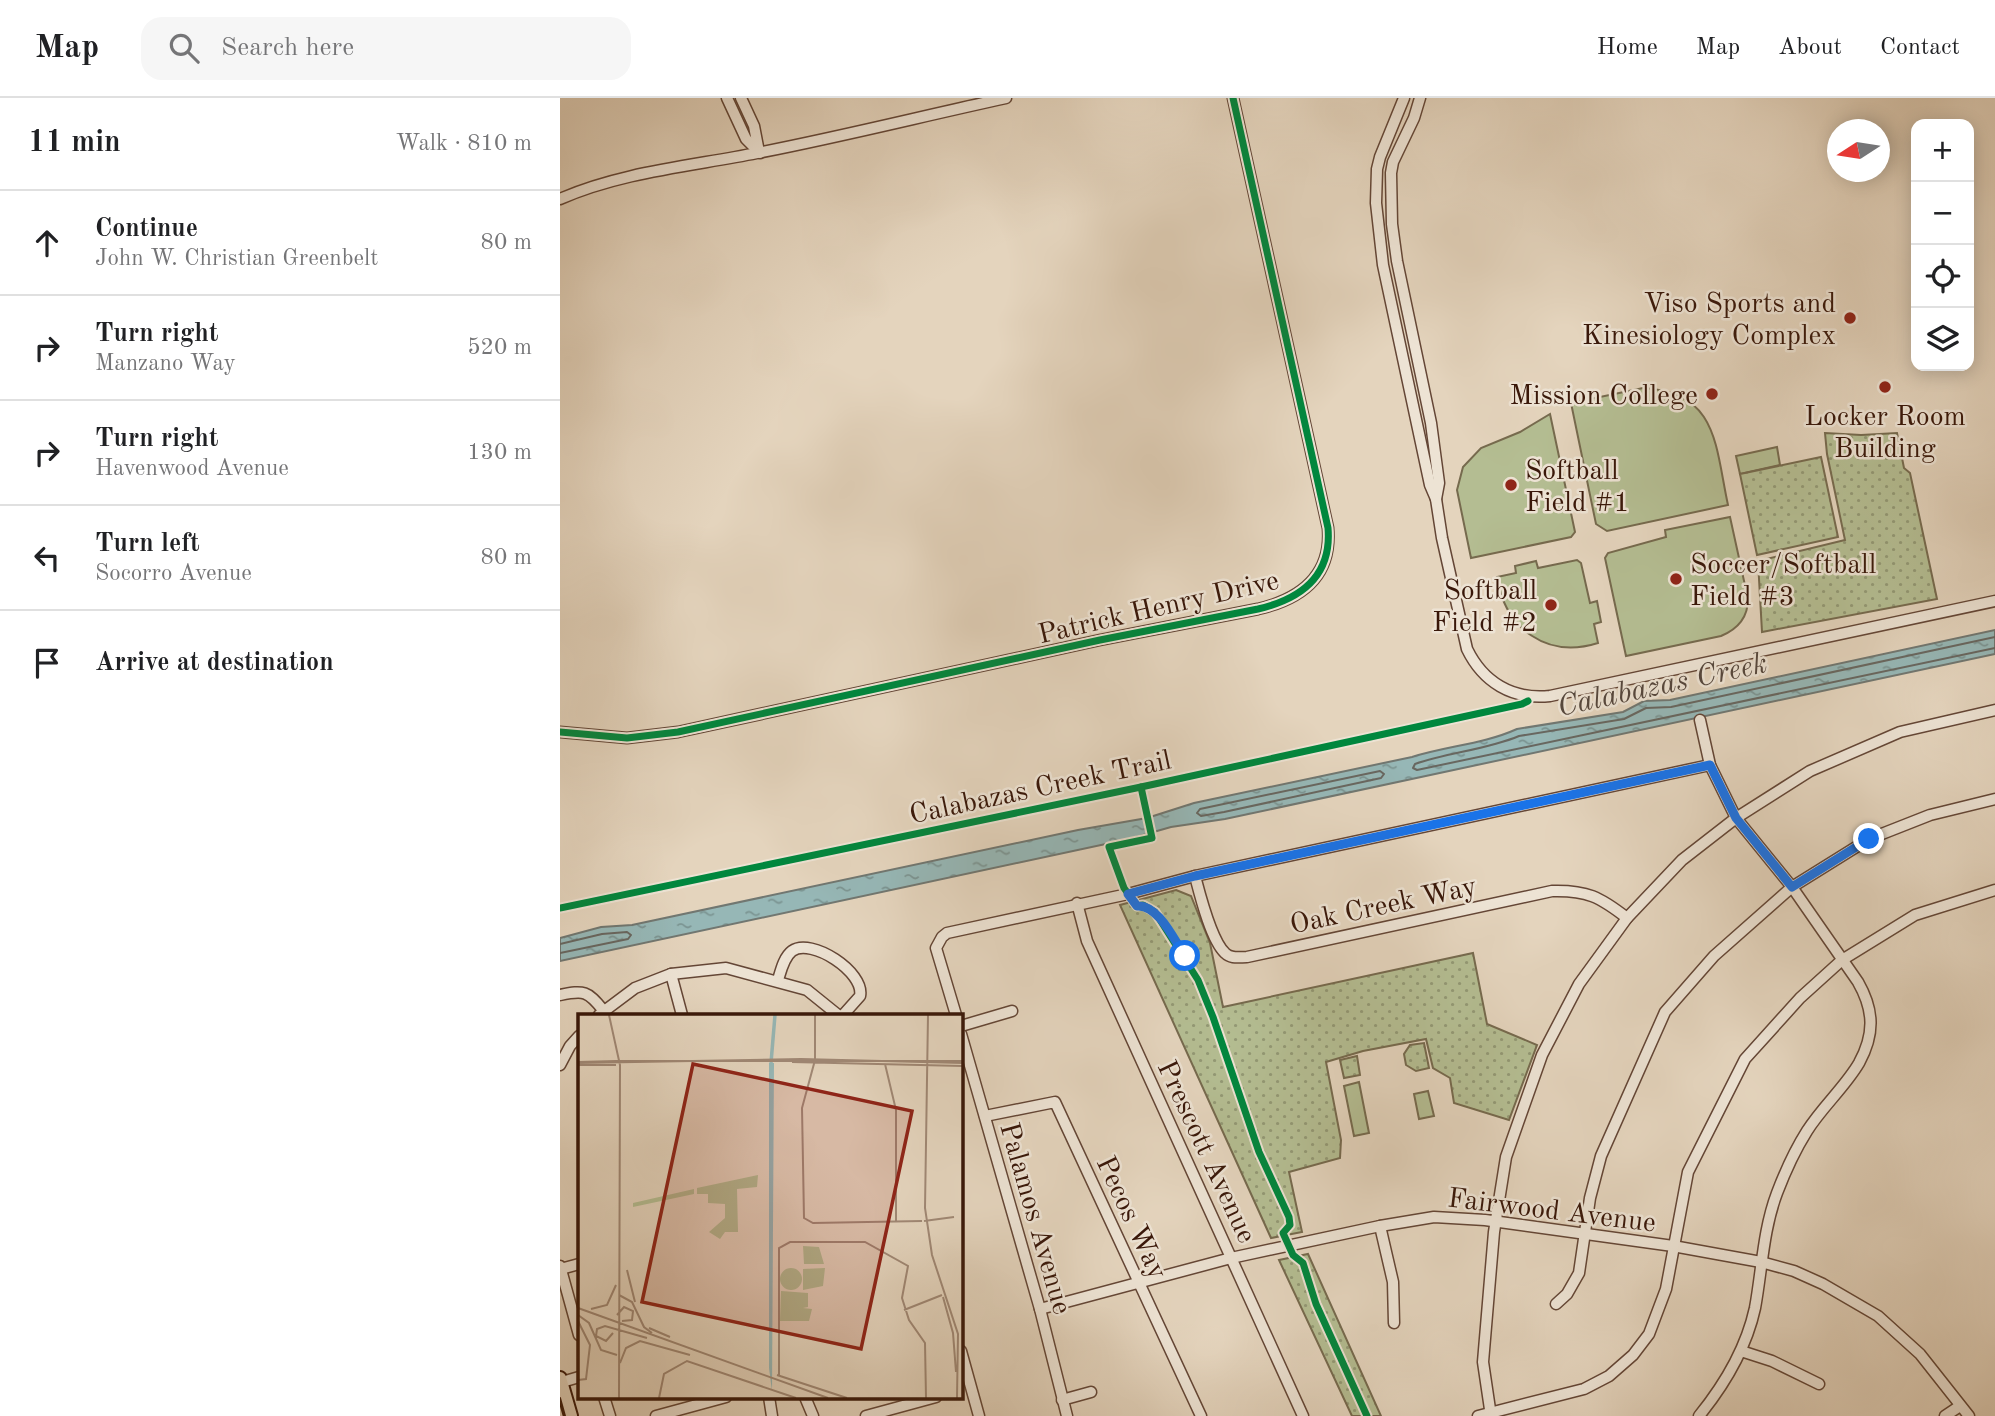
<!DOCTYPE html>
<html lang="en">
<head>
<meta charset="utf-8">
<style>
  :root { --surface:#fff; --page:#f6f6f6; --text:#202124; --muted:#757577; --line:#e0e0e0 }
  body { margin:0; font-family:"Old Standard TT",serif; background:var(--page); color:var(--text) }
  .controls { position:absolute; right:21px; top:21px; display:grid; overflow:hidden; border-radius:14px; box-shadow:0 4px 18px #0003 }
  .controls button { width:63px; height:63px; display:grid; place-items:center; padding:0; border:0; border-bottom:2px solid var(--line); background:var(--surface); color:var(--text); font:35px sans-serif }
  .compass { position:absolute; left:1267px; top:21px; width:63px; height:63px; border-radius:50%; background:var(--surface); box-shadow:0 4px 18px #0003; rotate:258deg }
  .stop { position:absolute; width:21px; height:21px; margin:-16px; border:5px solid #1a73e8; border-radius:50%; background:#fff }
  .stop.end { background:#1a73e8; border-color:#fff; box-shadow:0 2px 7px #0008 }
  .list { margin:0; padding:0; list-style:none }
  h2 { display:flex; justify-content:space-between; align-items:center; height:91px; margin:0; padding:0 28px; font-size:30px }
  h2 small { font-size:23px; font-weight:400; color:var(--muted) }
  .list li { display:grid; grid-template-columns:46px 1fr auto; gap:21px; align-items:center; box-sizing:border-box; height:105px; padding:0 28px; border-top:2px solid var(--line) }
  .list b { display:block; font-size:26px; white-space:nowrap }
  .list p { margin:0; font-size:23px; white-space:nowrap; color:var(--muted) }
  .list em { font-size:23px; font-style:normal; color:var(--muted) }
  .icon { flex:none; width:38px; height:38px; fill:none; stroke:currentColor; stroke-width:2; stroke-linecap:round; stroke-linejoin:round }
  .map { position:relative; flex:none; width:1435px; height:1318px; overflow:hidden }
  header { display:flex; align-items:center; gap:42px; box-sizing:border-box; height:98px; padding:0 35px; background:var(--surface); border-bottom:2px solid var(--line) }
  header strong { font-size:33px }
  nav { display:flex; gap:38px; margin-inline-start:auto; font-size:24px }
  .search { width:490px; height:63px; background:var(--page); display:flex; align-items:center; gap:18px; box-sizing:border-box; padding:0 24px; border-radius:21px; color:var(--muted); font-size:26px }
  main { display:flex }
  aside { flex:1; background:var(--surface) }
  .map>svg:first-child { display:block }
  .green { fill:#b4bd92; stroke:#766a4e; stroke-width:2 }
  .park { fill:url(#park-dots); stroke:#766a4e; stroke-width:2 }
  .water { fill:url(#water-ripples); stroke:#717771; stroke-width:2 }
  .lines { fill:none; stroke-linecap:round; stroke-linejoin:round }
  .shore { stroke:#686760; stroke-width:2 }
  .minor-casing { stroke:#644636; stroke-width:13 }
  .major-casing { stroke:#391709; stroke-width:16 }
  .minor { stroke:#ede3d4; stroke-width:10 }
  .major { stroke:#e4d4bd; stroke-width:12 }
  .tram { stroke:#391709; stroke-width:2 }
  .cycleway-casing { stroke:#ede3d4; stroke-width:11 }
  .cycleway { stroke:#00873e; stroke-width:7 }
  .route { stroke:#1a73e8; stroke-width:9 }
  .poi-dot { fill:#8f2418; stroke:#ede3d4; stroke-width:2.5 }
  .labels { text-anchor:middle; stroke-width:5; stroke-linejoin:round; paint-order:stroke }
  .poi-label { font-size:28px; fill:#391709; stroke:#ede3d4; text-anchor:end }
  .street-label { font-size:28px; fill:#391709; stroke:#ede3d4 }
  .water-label { font-size:30px; font-style:italic; fill:#55473d; stroke:#ede3d4 }
  .inset-river { fill:none; stroke:#96b7b6; stroke-width:3.5 }
  .inset-road { fill:none; stroke:#a08875; stroke-width:2 }
  .view { fill:#8f2418; fill-opacity:0.15; stroke:#8f2418; stroke-width:3.5 }
  .inset-edge { fill:none; stroke:#391709; stroke-width:3.5 }
</style>
</head>
<body>
<header>
<strong>Map</strong>
<div class="search"><svg class="icon" aria-label="search" viewBox="0 0 24 24"><circle cx="10" cy="10" r="6"/><path d="M15 15l6 6"/></svg>Search here</div>
<nav><a>Home</a><a>Map</a><a>About</a><a>Contact</a></nav>
</header>
<main>
<aside>
<h2>11 min<small>Walk · 810 m</small></h2>
<ul class="list">
<li><svg class="icon" aria-label="ahead" viewBox="0 0 24 24"><path d="M12 20V5M6 11l6-6 6 6"/></svg><div><b>Continue</b><p>John W. Christian Greenbelt</p></div><em>80 m</em></li>
<li><svg class="icon" aria-label="right" viewBox="0 0 24 24"><path d="M7 20v-9h11M14 6l5 5-5 5"/></svg><div><b>Turn right</b><p>Manzano Way</p></div><em>520 m</em></li>
<li><svg class="icon" aria-label="right" viewBox="0 0 24 24"><path d="M7 20v-9h11M14 6l5 5-5 5"/></svg><div><b>Turn right</b><p>Havenwood Avenue</p></div><em>130 m</em></li>
<li><svg class="icon" aria-label="left" viewBox="0 0 24 24"><path d="M17 20v-9H6M10 6l-5 5 5 5"/></svg><div><b>Turn left</b><p>Socorro Avenue</p></div><em>80 m</em></li>
<li><svg class="icon" aria-label="arrive" viewBox="0 0 24 24"><path d="M6 21V4h12l-3 4 3 4H6"/></svg><div><b>Arrive at destination</b></div></li>
</ul>
</aside>
<div class="map">
<svg width="1435" height="1318" viewBox="0 0 1435 1318">
  <defs>
    <pattern id="park-dots" width="8" height="8" patternUnits="userSpaceOnUse" patternTransform="scale(1.75)"><rect width="8" height="8" fill="#b4bd92"/><path d="M2 2h.1M6 6h.1" fill="none" stroke="#939975" stroke-width="1.8" stroke-linecap="round"/></pattern>
    <pattern id="water-ripples" width="26" height="14" patternUnits="userSpaceOnUse" patternTransform="scale(1.75)"><rect width="26" height="14" fill="#96b7b6"/><path d="M2 4q2-2 4 0t4 0M15 11q2-2 4 0t4 0" fill="none" stroke="#7b9492"/></pattern>
  </defs>
  <rect width="100%" height="100%" fill="#e4d4bd"/>
  <filter id="stains"><feTurbulence type="fractalNoise" baseFrequency=".00286" numOctaves="4"/><feColorMatrix values="0 0 0 0 .2 0 0 0 0 .09 0 0 0 0 .02 0 0 0 .5 -.17"/></filter>
  <radialGradient id="worn" r=".72"><stop offset=".6" stop-color="#630" stop-opacity="0"/><stop offset="1" stop-color="#630" stop-opacity=".3"/></radialGradient>
  <g class="green">
    <path d="M1083,290C1158,294 1155,347 1168,407L1047,433L1036,426L1011,305Z"/>
    <polygon points="990,316 1015,434 1011,439 911,460 897,392 903,369 921,350 960,334"/>
    <polygon points="1217,349 1220,367 1180,376 1176,358"/>
    <path d="M1170,419L1188,501C1188,520 1178,531 1161,538L1066,558L1045,460L1048,455L1106,439L1105,432Z"/>
    <path d="M1017,462L1021,465L1030,505L1037,503L1041,524L1034,526L1038,545C987,561 945,531 937,479L956,475L955,468L976,463L978,470Z"/>
    <polygon points="799,984 809,1035 794,1038 784,988"/>
    <polygon points="868,993 874,1018 859,1021 854,996"/>
  </g>
  <g class="park">
    <polygon points="1265,335 1301,337 1337,335 1344,370 1350,375 1377,501 1202,534 1198,463 1285,442 1267,356"/>
    <polygon points="1261,359 1278,439 1197,457 1180,376"/>
    <polygon points="616,792 631,798 650,845 663,909 913,855 927,926 977,947 949,1022 894,1005 890,980 873,970 866,941 803,953 766,964 781,1042 780,1060 729,1074 742,1134 711,1140 560,807"/>
    <polygon points="864,945 869,970 856,973 846,967 844,956 850,947"/>
    <polygon points="797,958 800,977 784,980 780,962"/>
    <polygon points="748,1156 821,1318 792,1318 719,1162"/>
  </g>
  <path class="water" d="M1435,532V556L665,721L611,729L569,741L0,863V840L41,829L72,827L518,732L587,720L634,705L852,659C887,648 924,646 957,631L1063,614L1084,603L1110,602Z"/>
  <g class="lines">
    <g class="shore">
      <path d="M1435,539L1111,609L1086,610L1064,621L959,638C926,652 889,654 855,666L853,670L857,672L1435,550"/>
      <polygon points="820,673 824,676 821,680 664,714 641,718 637,715 640,711"/>
      <polyline points="0,846 42,836 67,834 71,837 68,841 0,855"/>
    </g>
    <g class="minor-casing">
      <g id="minor">
        <polyline points="167,0 186,41 200,55"/>
        <polyline points="181,0 194,28 199,54"/>
        <polyline points="844,0 820,59 817,71 816,105 823,167 870,387 876,401"/>
        <path d="M860,0L854,20L833,64L831,75L832,126L837,163L871,325L879,385L876,401L882,440L907,551C923,584 952,602 990,598L1435,503"/>
        <path d="M0,101C61,74 132,68 197,55C280,39 363,18 446,0"/>
        <path d="M0,634L67,640L118,634L540,542L698,511C741,501 772,478 768,430L673,0"/>
        <path d="M635,778C640,797 651,842 665,855C671,861 679,859 687,859L992,793C1027,792 1040,799 1067,820"/>
        <polyline points="517,805 527,843 743,1318"/>
        <polyline points="111,876 122,917"/>
        <path d="M218,882C221,872 224,859 232,853C251,839 305,874 300,898L283,917"/>
        <path d="M0,897C24,892 28,893 43,912"/>
        <polyline points="39,917 75,890 111,876 166,870 247,892 278,917"/>
        <polyline points="396,917 376,850 382,839 387,835 568,796 635,778 1150,667"/>
        <polyline points="401,928 452,913"/>
        <polyline points="401,936 480,1211 507,1318"/>
        <polyline points="0,967 10,948 19,938"/>
        <polyline points="425,1018 495,1004 641,1318"/>
        <polyline points="820,1128 833,1184 834,1225"/>
        <polyline points="0,1168 19,1237"/>
        <polyline points="1,1171 19,1166"/>
        <polyline points="996,1206 1007,1196 1019,1175 1030,1100 1041,1058 1105,914 1154,858 1232,789 1309,741 1370,717 1435,701"/>
        <polyline points="480,1211 671,1160 820,1128 874,1119 925,1122 1113,1148 1201,1164 1234,1173 1263,1186 1318,1218 1360,1256 1409,1318"/>
        <polyline points="401,1253 419,1318"/>
        <polyline points="1181,1253 1212,1263 1259,1286"/>
        <polyline points="2,1284 19,1279"/>
        <polyline points="44,1299 50,1318"/>
        <polyline points="209,1299 212,1318"/>
        <polyline points="245,1299 253,1318"/>
        <polyline points="502,1302 531,1294"/>
        <polyline points="96,1318 166,1299"/>
        <polyline points="306,1318 376,1299"/>
        <polyline points="918,1318 1024,1291 1049,1278 1073,1257 1089,1236 1106,1191 1128,1074 1185,961 1240,900 1282,862 1355,817 1435,792"/>
        <polyline points="931,1318 923,1264 934,1134 946,1059 982,957 1019,886 1067,820 1122,762 1176,720 1250,673 1340,634 1435,612"/>
        <path d="M1139,1318C1165,1286 1186,1251 1195,1210C1202,1172 1203,1132 1217,1095C1225,1074 1235,1052 1247,1033C1262,1009 1285,989 1299,965C1315,936 1314,912 1298,884L1232,789L1176,720L1150,667L1140,622"/>
        <polyline points="1385,1318 1400,1308"/>
      </g>
    </g>
    <g class="major-casing">
      <polyline id="major" points="0,1280 11,1318"/>
    </g>
    <use href="#minor" class="minor"/>
    <use href="#major" class="major"/>
    <polyline class="tram" points="0,1300 5,1318"/>
    <g class="cycleway-casing">
      <g id="cycleway">
        <path d="M0,634L67,640L118,634L540,542L698,511C741,501 772,478 768,430L673,0"/>
        <polyline points="581,689 592,740 549,749 564,790 577,808 583,807 595,814 638,882 653,919 699,1054 729,1119 730,1127 723,1135 733,1157 743,1165 756,1206 807,1318"/>
        <polyline points="0,810 581,689 962,606 968,603"/>
      </g>
    </g>
    <use href="#cycleway" class="cycleway"/>
  </g>
  <g class="lines">
    <path class="route" d="M625,858C614,842 598,806 577,808L568,796L635,778L1150,667L1176,720L1232,789L1309,741"/>
  </g>
  <g class="poi-dot">
    <circle cx="1290" cy="220" r="7"/>
    <circle cx="1325" cy="289" r="7"/>
    <circle cx="1152" cy="296" r="7"/>
    <circle cx="951" cy="387" r="7"/>
    <circle cx="1116" cy="481" r="7"/>
    <circle cx="991" cy="507" r="7"/>
  </g>
  <g class="labels">
    <g class="poi-label">
      <text x="1276" y="214">Viso Sports and<tspan x="1276" dy="32">Kinesiology Complex</tspan></text>
      <text x="1138" y="306">Mission College</text>
      <text x="1325" y="327" text-anchor="middle">Locker Room<tspan x="1325" dy="32">Building</tspan></text>
      <text x="965" y="381" text-anchor="start">Softball<tspan x="965" dy="32">Field #1</tspan></text>
      <text x="1130" y="475" text-anchor="start">Soccer/Softball<tspan x="1130" dy="32">Field #3</tspan></text>
      <text x="977" y="501">Softball<tspan x="977" dy="32">Field #2</tspan></text>
    </g>
    <g class="street-label">
      <text transform="translate(598 508) rotate(-13)" y="10">Patrick Henry Drive</text>
      <text transform="translate(480 688) rotate(-12)" y="10">Calabazas Creek Trail</text>
      <text transform="translate(823 806) rotate(-12)" y="10">Oak Creek Way</text>
      <text transform="translate(648 1053) rotate(65)" y="10">Prescott Avenue</text>
      <text transform="translate(992 1111) rotate(7)" y="10">Fairwood Avenue</text>
      <text transform="translate(573 1119) rotate(65)" y="10">Pecos Way</text>
      <text transform="translate(477 1120) rotate(74)" y="10">Palamos Avenue</text>
    </g>
    <g class="water-label">
      <text transform="translate(1102 586) rotate(-12)" y="10">Calabazas Creek</text>
    </g>
  </g>
  <g transform="translate(18 916)">
    <rect width="385" height="385" fill="#e4d4bd"/>
    <path d="M225,232L241,233L246,250H226ZM202 265a11 11 0 1 1 22 0a11 11 0 1 1-22 0ZM247,254L245,272L225,276V255Z" fill="#b4bd92"/>
    <path d="M180,161L179,173L159,175L160,218H147L142,225L131,218L147,204V190L130,189V180H119V174ZM116,175V180L55,193V189ZM203,277L230,279V293L225,294L234,295L231,307H202Z" fill="#b4bd92"/>
    <path d="M191,49H196L194,377L191,354Z" fill="#96b7b6"/>
    <path class="inset-river" d="M193,49L197,1"/>
    <path class="inset-road" d="M31,1L42,51L41,384M237,1V46L224,94L226,204L235,209L344,207M350,1L347,194L354,241L380,320L379,384M38,47H385M0,48L38,47M214,48L385,52M0,49L223,45L385,49M307,50L318,96V208M0,51H38M346,207L376,203M49,256L57,288M41,281L54,288L66,313L74,319M365,283L375,319L378,358M0,294L250,384M13,295L29,291L38,271M326,296L364,281M0,301L11,309L23,336L39,341M39,301L46,293L55,297L54,306L44,307M0,307L12,331L8,365L0,366M71,314L92,323M35,319L28,327L18,322L19,315L27,312L69,324M42,349L48,334L62,327L112,341M199,361L269,384M201,362V234L212,228H287L330,252L324,284L331,306L347,329L348,384M81,384L86,360L109,347L218,384"/>
    <path class="view" d="M115,50L334,97L283,335L64,288Z"/>
    <rect width="385" height="385" class="inset-edge"/>
  </g>
  <rect width="100%" height="100%" filter="url(#stains)"/>
  <rect width="100%" height="100%" fill="url(#worn)"/>
</svg>
<div class="controls">
<button>+</button>
<button>−</button>
<button><svg class="icon" aria-label="locate" viewBox="0 0 24 24"><circle cx="12" cy="12" r="6"/><path d="M12 2v4M12 18v4M2 12h4M18 12h4"/></svg></button>
<button><svg class="icon" aria-label="layers" viewBox="0 0 24 24"><path d="M12 4l9 5-9 5-9-5zM3 14l9 5 9-5"/></svg></button>
</div>
<svg class="compass" viewBox="-18 -18 36 36"><path d="M0-13l5 13h-10z" fill="#e53935"/><path d="M0 13l5-13h-10z" fill="#757577"/></svg>
<div class="stop" style="left:625px;top:858px"></div>
<div class="stop end" style="left:1309px;top:741px"></div>
</div>
</main>
</body>
</html>
